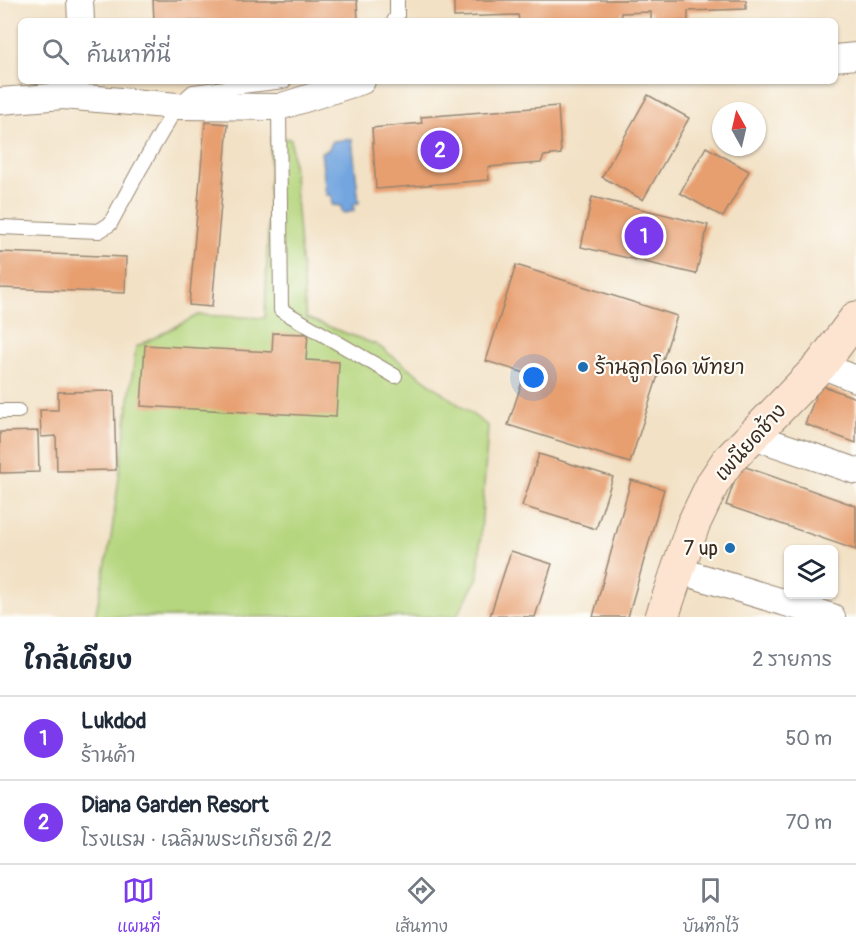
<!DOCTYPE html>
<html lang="th">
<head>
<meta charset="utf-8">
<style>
  :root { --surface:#fff; --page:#f2f2f3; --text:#1f2937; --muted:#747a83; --line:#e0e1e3; --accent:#7c3aed }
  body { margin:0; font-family:Pangolin,"Playpen Sans Thai",sans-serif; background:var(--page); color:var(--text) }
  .controls { position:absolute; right:18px; bottom:18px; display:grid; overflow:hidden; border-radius:9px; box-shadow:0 2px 4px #0004 }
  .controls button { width:54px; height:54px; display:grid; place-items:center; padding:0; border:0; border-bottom:2px solid var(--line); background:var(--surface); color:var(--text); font:30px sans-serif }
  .compass { position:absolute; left:712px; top:102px; width:54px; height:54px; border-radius:50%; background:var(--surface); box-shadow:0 2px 4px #0004; rotate:352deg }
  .you { position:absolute; left:534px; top:378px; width:21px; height:21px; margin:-15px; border:4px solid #fff; border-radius:50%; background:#1a73e8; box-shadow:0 0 0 9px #1a73e833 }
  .badge { display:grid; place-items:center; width:39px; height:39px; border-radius:50%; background:var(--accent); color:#fff; font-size:20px; font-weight:700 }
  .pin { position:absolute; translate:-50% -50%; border:3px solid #fff; box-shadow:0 2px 6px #0006 }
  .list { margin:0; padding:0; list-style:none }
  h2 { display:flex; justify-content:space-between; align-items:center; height:78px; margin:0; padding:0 24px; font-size:26px }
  h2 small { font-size:20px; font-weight:400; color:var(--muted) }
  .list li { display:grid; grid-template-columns:39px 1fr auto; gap:18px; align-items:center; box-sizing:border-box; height:84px; padding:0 24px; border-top:2px solid var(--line) }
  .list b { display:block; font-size:22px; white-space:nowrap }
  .list p { margin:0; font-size:20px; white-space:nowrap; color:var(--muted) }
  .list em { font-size:20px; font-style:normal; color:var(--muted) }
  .icon { flex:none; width:33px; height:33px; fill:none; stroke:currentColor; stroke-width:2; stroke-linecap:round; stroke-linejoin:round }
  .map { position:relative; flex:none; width:856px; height:617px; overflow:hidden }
  .search { position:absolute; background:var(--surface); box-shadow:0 2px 4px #0004; left:18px; right:18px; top:18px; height:66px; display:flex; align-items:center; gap:15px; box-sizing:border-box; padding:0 21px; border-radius:9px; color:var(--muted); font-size:22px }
  .sheet { height:246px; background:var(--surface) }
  nav { display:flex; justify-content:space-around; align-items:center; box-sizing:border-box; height:84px; border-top:2px solid var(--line); background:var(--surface); font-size:16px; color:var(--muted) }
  nav a { display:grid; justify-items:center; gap:3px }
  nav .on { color:var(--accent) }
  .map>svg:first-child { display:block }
  .green { fill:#b5d67e; stroke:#78804e; stroke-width:1.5 }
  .water { fill:#73a6df; stroke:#57687e; stroke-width:1.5 }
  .building { fill:#e79f70 }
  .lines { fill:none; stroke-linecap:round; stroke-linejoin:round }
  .lane-casing { stroke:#968672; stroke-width:16 }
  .street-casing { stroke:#968672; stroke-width:28 }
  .secondary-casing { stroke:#968672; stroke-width:35 }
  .lane { stroke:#fff; stroke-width:14 }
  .street { stroke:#fff; stroke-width:26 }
  .secondary { stroke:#fde4d1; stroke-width:33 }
  .poi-dot { fill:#1f6fb2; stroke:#fdfcf7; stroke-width:2 }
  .labels { text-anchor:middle; stroke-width:4.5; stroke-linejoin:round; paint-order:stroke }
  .poi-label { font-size:20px; fill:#3b2a1e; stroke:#fdfcf7; text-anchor:start }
  .street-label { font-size:20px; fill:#3b2a1e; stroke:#fdfcf7 }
</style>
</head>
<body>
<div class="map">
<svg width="856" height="617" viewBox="0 0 856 617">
  <rect width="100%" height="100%" fill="#fdfcf7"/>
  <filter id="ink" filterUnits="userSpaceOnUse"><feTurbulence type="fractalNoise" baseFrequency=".0167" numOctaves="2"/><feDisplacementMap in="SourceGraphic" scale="12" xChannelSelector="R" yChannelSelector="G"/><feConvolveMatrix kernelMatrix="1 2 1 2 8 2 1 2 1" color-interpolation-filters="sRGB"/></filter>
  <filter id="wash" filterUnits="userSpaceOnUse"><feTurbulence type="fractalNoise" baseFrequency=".008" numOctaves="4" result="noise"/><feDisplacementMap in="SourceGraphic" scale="24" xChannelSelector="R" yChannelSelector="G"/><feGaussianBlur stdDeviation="1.35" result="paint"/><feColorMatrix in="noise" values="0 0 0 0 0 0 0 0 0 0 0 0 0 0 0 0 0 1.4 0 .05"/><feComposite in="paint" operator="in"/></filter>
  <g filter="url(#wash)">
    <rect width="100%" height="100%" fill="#f2e1c5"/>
    <polygon class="green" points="271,137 291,139 306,318 377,345 488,426 478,577 456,617 95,617 111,538 136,347 198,315 265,318"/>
    <polygon class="water" points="352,139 359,203 353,204 354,211 345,213 342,212 341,206 332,205 331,195 326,195 321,152 328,150 333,141"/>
    <g id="blocks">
      <g class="building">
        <polygon points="153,0 357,0 358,21 154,21"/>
        <polygon points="454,0 746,0 746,9 688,11 688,21 651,21 651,12 621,13 621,21 519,21 518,15 454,17"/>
        <polygon points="648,95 689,118 643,200 602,177"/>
        <polygon points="558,106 561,154 544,156 541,163 488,167 489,180 376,189 372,128 422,123 421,117"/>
        <polygon points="205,122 228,124 212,307 189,305"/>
        <polygon points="706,147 749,171 723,217 680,193"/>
        <polygon points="592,197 708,225 696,274 581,247"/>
        <polygon points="0,252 126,257 125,293 0,288"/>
        <polygon points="516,265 677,316 630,463 508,425 525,373 486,361"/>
        <polygon points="273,333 308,334 306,360 339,362 336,417 141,406 145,345 272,352"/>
        <polygon points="820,385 856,398 856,443 805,424"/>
        <polygon points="114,391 116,470 57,471 56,436 41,437 40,410 58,410 58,392"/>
        <polygon points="38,431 39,472 0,473 0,432"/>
        <polygon points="539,454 613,477 596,529 522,506"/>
        <polygon points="740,465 856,506 856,550 726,505"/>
        <polygon points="631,480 664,489 628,617 593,617"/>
        <polygon points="511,551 552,564 535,617 490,616"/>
      </g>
    </g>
  </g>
  <g filter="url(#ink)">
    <use href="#blocks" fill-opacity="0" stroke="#968672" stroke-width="1.5"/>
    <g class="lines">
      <g class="lane-casing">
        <g id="lane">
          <polyline points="394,21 397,16 397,0"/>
          <polyline points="279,107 281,310 395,376"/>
          <polyline points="0,227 99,231 110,224 140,169 177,106 193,92 284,81"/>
          <polyline points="0,411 18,411"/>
        </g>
      </g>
      <g class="street-casing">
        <g id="street">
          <polyline points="80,0 81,21"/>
          <polyline points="835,58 856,56"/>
          <polyline points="0,101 63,96 177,106 279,107 362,81"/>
          <polyline points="821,365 856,379"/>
          <polyline points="753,436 856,471"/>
          <polyline points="677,570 832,617"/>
        </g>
      </g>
      <g class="secondary-casing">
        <polyline id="secondary" points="662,617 693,525 713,483 727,462 821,365 856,318"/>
      </g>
      <use href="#lane" class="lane"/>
      <use href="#street" class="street"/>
      <use href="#secondary" class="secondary"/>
    </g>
  </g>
  <g class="poi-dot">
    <circle cx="583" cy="367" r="6"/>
    <circle cx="730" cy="548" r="6"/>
  </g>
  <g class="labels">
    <g class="poi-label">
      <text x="595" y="374">ร้านลูกโดด พัทยา</text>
      <text x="718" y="555" text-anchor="end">7 up</text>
    </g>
    <g class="street-label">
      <text transform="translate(750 442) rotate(-48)" y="7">เพนียดช้าง</text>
    </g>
  </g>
</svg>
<div class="controls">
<button><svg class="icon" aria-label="layers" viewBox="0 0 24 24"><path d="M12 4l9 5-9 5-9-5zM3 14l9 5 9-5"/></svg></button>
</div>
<svg class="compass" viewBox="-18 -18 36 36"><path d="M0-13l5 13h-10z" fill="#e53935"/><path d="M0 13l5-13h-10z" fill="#747a83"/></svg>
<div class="you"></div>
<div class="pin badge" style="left:644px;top:236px">1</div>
<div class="pin badge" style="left:440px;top:150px">2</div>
<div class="search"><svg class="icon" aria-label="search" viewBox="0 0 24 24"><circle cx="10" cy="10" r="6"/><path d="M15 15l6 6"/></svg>ค้นหาที่นี่</div>
</div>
<section class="sheet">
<h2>ใกล้เคียง<small>2 รายการ</small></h2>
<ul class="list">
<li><span class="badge">1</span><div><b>Lukdod</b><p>ร้านค้า</p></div><em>50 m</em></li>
<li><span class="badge">2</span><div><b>Diana Garden Resort</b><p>โรงแรม · เฉลิมพระเกียรติ 2/2</p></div><em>70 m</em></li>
</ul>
</section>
<nav>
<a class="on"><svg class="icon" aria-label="map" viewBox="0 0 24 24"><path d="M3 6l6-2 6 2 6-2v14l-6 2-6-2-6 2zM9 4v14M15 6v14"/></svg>แผนที่</a>
<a><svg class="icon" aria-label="directions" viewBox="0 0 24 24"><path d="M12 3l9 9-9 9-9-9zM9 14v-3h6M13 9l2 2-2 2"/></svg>เส้นทาง</a>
<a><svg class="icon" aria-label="saved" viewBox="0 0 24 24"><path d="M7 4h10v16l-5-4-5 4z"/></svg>บันทึกไว้</a>
</nav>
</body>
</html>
